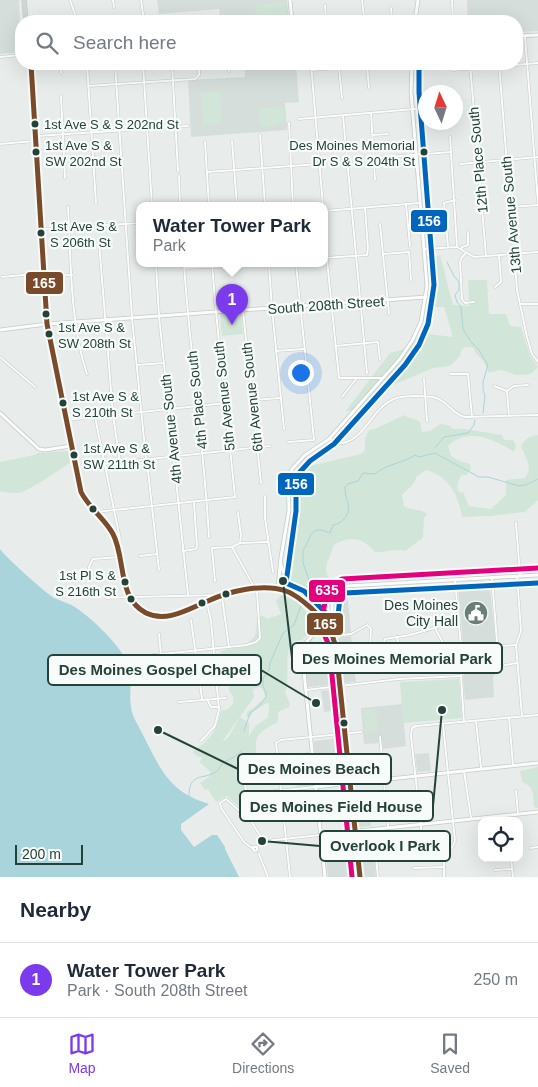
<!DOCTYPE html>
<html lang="en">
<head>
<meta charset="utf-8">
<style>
  :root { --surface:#fff; --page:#f6f6f7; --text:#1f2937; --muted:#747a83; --line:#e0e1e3; --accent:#7c3aed }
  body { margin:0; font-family:Arial,sans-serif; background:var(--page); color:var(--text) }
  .controls { position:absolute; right:15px; bottom:15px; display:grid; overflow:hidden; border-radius:10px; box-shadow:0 5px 20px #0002 }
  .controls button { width:45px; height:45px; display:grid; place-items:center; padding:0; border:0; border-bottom:1px solid var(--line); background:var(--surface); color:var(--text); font:25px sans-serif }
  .compass { position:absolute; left:418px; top:85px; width:45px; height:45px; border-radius:50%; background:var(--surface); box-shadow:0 5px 20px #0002; rotate:356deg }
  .scale { position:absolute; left:15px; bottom:12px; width:68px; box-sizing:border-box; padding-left:5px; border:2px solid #24423a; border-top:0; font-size:14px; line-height:18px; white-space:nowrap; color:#24423a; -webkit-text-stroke:4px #f7fbf9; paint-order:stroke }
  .you { position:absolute; left:300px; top:372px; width:18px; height:18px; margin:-12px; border:4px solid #fff; border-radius:50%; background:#1a73e8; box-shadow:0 0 0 8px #1a73e833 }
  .badge { display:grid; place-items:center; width:32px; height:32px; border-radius:50%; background:var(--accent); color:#fff; font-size:16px; font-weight:700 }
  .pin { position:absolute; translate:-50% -41px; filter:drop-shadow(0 1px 2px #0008) }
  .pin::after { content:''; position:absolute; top:26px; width:18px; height:15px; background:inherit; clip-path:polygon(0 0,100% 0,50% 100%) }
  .popup { position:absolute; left:136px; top:202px; width:192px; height:65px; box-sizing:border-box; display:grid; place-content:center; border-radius:10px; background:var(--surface); filter:drop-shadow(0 1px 4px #0005); font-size:16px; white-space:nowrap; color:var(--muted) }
  .popup b { font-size:19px; color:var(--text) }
  .popup::after { content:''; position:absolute; left:50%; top:100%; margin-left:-10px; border:10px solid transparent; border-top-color:var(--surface) }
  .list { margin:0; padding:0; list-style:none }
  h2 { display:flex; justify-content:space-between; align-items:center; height:65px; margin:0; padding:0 20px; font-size:21px }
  h2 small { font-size:16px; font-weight:400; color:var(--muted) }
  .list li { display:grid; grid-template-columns:32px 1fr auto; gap:15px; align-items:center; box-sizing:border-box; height:75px; padding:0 20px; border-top:1px solid var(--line) }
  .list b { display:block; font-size:19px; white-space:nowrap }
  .list p { margin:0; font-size:16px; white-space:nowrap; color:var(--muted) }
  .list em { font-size:16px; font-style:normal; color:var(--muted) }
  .icon { flex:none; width:28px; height:28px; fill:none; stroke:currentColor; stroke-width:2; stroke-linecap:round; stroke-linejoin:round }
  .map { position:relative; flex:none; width:538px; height:877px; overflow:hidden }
  .search { position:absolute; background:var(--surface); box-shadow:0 5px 20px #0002; left:15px; right:15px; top:15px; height:55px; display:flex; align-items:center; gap:12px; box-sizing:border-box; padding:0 18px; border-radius:20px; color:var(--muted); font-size:19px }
  .sheet { height:140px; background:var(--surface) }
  nav { display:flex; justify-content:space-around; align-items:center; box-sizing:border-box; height:70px; border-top:1px solid var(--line); background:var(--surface); font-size:14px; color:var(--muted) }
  nav a { display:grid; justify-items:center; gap:2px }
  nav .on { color:var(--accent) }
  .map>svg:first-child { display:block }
  .built { fill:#d6dedb }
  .green { fill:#d1e6d8; fill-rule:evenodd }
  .water { fill:#a9d4db }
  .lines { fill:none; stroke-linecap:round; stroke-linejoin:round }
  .stream { stroke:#a9d4db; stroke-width:1 }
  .minor-casing { stroke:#c5cac8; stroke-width:3 }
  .tertiary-casing { stroke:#c5cac8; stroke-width:4.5 }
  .secondary-casing { stroke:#c3cbc8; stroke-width:4.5 }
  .primary-casing { stroke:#c3ccc9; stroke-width:5.5 }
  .minor { stroke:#fcfcfc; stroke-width:2 }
  .tertiary { stroke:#fcfcfc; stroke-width:3 }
  .secondary { stroke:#fcfcfc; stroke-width:3 }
  .primary { stroke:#cfd7d5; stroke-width:4.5 }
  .bus-1-casing { stroke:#f7fbf9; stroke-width:9 }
  .bus-2-casing { stroke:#f7fbf9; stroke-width:9 }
  .bus-3-casing { stroke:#f7fbf9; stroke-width:9 }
  .bus-1 { stroke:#7a4b2a; stroke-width:5 }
  .bus-2 { stroke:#0065bd; stroke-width:5 }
  .bus-3 { stroke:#e5007d; stroke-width:5 }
  .bus-dot { fill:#24423a; stroke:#f7fbf9; stroke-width:2 }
  .labels { text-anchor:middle; stroke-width:4.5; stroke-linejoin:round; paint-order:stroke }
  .bus-label { font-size:13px; fill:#24423a; stroke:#f7fbf9; text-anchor:start }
  .street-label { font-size:14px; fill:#24423a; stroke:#f7fbf9 }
  .poi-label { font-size:14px; fill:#24423a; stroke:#f7fbf9; text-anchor:end }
  .leader { fill:none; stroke:#24423a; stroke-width:2 }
  .callout-dot { fill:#24423a; stroke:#f7fbf9; stroke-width:2 }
  .callout { fill:#f7fbf9; stroke:#24423a; stroke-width:2 }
  .callout-label { font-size:15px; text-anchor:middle; font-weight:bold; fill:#24423a }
  .line-badge { stroke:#f7fbf9; stroke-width:2 }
  .badge-label { font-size:14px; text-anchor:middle; font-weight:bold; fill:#fff }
</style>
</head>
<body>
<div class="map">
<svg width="538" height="877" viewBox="0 0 538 877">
  <rect width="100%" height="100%" fill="#e8edeb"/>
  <g class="built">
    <polygon points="0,0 19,0 21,52 0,54"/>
    <polygon points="157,0 287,0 289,21 221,21 219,9 159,14"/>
    <polygon points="467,0 538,0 538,31 517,32 517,21 468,21"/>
    <polygon points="245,64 296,64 299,102 285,103 287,130 191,137 188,80 245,77"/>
    <polygon points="489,581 496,644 493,644 495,674 493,677 494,697 465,700 463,679 465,670 458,586 460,583"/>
    <polygon points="347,588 351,633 336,634 331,623 334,615 335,597 341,590"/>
    <polygon points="351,636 356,682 345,683 342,682 337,638"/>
    <polygon points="311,640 314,642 331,641 334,685 308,687 304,650"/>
    <polygon points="336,689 338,710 324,712 321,691"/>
    <polygon points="402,704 406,746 383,749 382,743 364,744 361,708"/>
    <polygon points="341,738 346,774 346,780 345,782 297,787 294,754 309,752 310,760 315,759 314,741"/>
    <polygon points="429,753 431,771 418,772 417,771 415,754"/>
    <polygon points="368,803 371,826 359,827 355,804"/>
    <polygon points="372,832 376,877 363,877 359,835 361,833"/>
    <polygon points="351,835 357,877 328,877 324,838"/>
  </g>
  <g class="green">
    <polygon points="285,2 286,17 256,19 255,5"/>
    <polygon points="220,91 222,124 203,125 201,92"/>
    <polygon points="284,107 285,123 263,127 260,126 258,108"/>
    <polygon points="440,255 453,305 469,306 468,280 487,280 489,314 506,314 510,326 521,327 530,356 538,367 531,374 516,375 501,370 489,373 484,362 475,352 474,348 466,347 462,349 460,356 450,366 433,368 395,384 362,407 345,412 390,353 409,348 420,333 453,337 444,307 429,307 432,257"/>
    <polygon points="241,314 243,334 222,336 220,315"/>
    <path d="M404,415C409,419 415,418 420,422L422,432L430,431L440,424L448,425L453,429H465L502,435L504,440H513L516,445L514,452C494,439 468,427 448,446L451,456L460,461L470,464L471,470L466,475H462C458,480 455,487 460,493L463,492L469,506L491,509L506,495V480L525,478C534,466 525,458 521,446C526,438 529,436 538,435V500L525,512L490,516L462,517C459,495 448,476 426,470L417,476L414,483L402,495L404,506C411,511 420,508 427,514L424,518L423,538L405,551C395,548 385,553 375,552C363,538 351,535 334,545L327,563L326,570L328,577L332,580L333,584L312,602L307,599L291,580L287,572L286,562L292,521V483L296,476L309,466L361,454L365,450V438L369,430L375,429Z"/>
    <path d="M69,451L70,463C60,469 29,491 19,493C14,493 4,493 0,491V462L34,455L38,453Z"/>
    <path d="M281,595L294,599L319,625L302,640C279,639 292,678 285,692L290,704L289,707L278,712V722C269,727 257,732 256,743C255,748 258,751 255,755C251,762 244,765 239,772H243L247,794H245L247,814L227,796L216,802L208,789L205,790L200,783L210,776V771L199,762L203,758L196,756L193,752C197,747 202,746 206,741C215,733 218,722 221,711L228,709L233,704V697L229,690V678L235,674L234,666L240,660L236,657L222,655L220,651L245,646L255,636L257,622L262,615L267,619L281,614L276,601ZM257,687L262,688L266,697L252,709L248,711L246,716L249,718L253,712L267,703L269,704L268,718C259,723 252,727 249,738V723L240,717L228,738L222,742L254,697L253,690Z"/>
    <polygon points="459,679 462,718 403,723 400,682"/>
    <polygon points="376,709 377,731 365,732 363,710"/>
    <path d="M538,767V808H537L534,807C533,795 535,787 522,782L520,771Z"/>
  </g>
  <path class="water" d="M0,549C4,556 47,594 54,598C61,601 68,603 75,607C93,619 114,640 126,659C135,674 128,691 131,707C132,717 139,726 143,735C161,770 169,792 209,804L181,824V830L194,847L212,835H217L225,847V849L239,877H0Z"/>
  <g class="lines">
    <g class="stream">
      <polyline points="447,262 454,276 459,282 459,290 455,295 457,302 461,307 463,329 471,342 479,350 488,365 483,382 483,390 485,396 483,413"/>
      <polyline points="435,448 444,437 468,433 474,425 475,420"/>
      <path d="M304,599L309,580L303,563V550C309,544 309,530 318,530C322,529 326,532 330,533L333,525C338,524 340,523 344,519C354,506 344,501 345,487L348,484L358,481L363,473L375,474C386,464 404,463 415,455L419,457L435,453L479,477H488L519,486L526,485L538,479"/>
      <polyline points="244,731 250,713 258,707 266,697 266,692 263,687 263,678 269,670 270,663 283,633 294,625 302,603"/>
      <path d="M189,796C189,772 203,780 216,772C219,770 219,768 221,765C227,759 236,758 241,751"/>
    </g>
    <g class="minor-casing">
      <g id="minor">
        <polyline points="70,0 77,20"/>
        <polyline points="113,0 114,7"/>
        <polyline points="141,0 144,21"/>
        <polyline points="362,0 364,16 369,21"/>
        <polyline points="452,0 453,21"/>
        <polyline points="325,5 326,21"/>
        <polyline points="391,8 392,21"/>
        <polyline points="525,36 538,203"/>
        <polyline points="0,57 21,55"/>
        <polyline points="60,64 61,73"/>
        <polyline points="87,64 96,203"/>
        <polyline points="115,64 132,318 146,459"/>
        <polyline points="143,64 152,206"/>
        <polyline points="172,64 178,171"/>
        <polyline points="229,64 229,71"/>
        <polyline points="311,64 323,206"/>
        <polyline points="470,64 486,256"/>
        <polyline points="499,64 517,290 527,337 532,354 538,362"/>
        <polyline points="367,66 369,88"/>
        <polyline points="339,68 342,98"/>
        <polyline points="312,70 390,64"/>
        <polyline points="452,70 538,63"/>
        <polyline points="88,86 195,79 199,75 199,64"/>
        <polyline points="61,96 65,178"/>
        <polyline points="371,113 375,180"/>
        <polyline points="343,116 367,373"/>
        <polyline points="299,119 426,108"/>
        <polyline points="289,123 293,206"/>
        <polyline points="260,135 265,206"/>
        <polyline points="373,135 388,134"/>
        <polyline points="37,136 188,126"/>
        <polyline points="450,137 457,247"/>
        <polyline points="232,141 237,206"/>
        <polyline points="205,142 209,206"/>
        <polyline points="0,144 35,141"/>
        <polyline points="375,158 451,152"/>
        <polyline points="460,164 538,157"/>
        <polyline points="207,172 319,164"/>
        <polyline points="179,176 180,206"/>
        <polyline points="406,204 410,246"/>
        <path d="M68,207C71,260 70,325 87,374"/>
        <polyline points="510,207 538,205"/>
        <polyline points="324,211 419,203"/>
        <polyline points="380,224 389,314"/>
        <polyline points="43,229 140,223"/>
        <polyline points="324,231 339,378 382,378"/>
        <polyline points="99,242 113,415 120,462"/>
        <polyline points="448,246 444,203 455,200"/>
        <polyline points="425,249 457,247 474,257 538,252"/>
        <polyline points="461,249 462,247 468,245 468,233"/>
        <polyline points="466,253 462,257 460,262 462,299 465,303 474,302"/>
        <polyline points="383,254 409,252 411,280"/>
        <polyline points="324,258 367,255 368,248 365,208"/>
        <polyline points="156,264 159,316 188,595"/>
        <path d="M184,264C190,355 204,446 209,537"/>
        <polyline points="269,264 272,309 284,429"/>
        <polyline points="184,268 236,266 240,264"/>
        <polyline points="44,276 72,275"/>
        <polyline points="2,277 44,273"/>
        <polyline points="495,287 501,282 499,256"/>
        <polyline points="520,304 538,304"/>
        <polyline points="243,311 261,483"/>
        <polyline points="335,346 378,342 380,360"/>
        <polyline points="276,351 304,349"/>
        <polyline points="0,357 35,387"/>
        <polyline points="137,365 164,363"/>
        <polyline points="450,374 468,374 472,417"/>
        <polyline points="424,379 427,421"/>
        <polyline points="494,386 507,391 514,386 528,385"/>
        <polyline points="507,391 509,416"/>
        <polyline points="342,397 357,378"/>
        <polyline points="253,400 280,398"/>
        <polyline points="95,417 120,539 119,544"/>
        <polyline points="66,420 226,403"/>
        <path d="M330,439L337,444C365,443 370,409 394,399C404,395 422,396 433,397C446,399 452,414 465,417L538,415"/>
        <polyline points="288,442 314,440 296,264"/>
        <polyline points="76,467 270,446"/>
        <polyline points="148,471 159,570"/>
        <polyline points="265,496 265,518 273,572"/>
        <polyline points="96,512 235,497 216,312 212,264"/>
        <polyline points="238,513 241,536 240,543"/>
        <polyline points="516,523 520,575"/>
        <polyline points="183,551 196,549 197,547 194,503"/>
        <polyline points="140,556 157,554"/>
        <polyline points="89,573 89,567 93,559 120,557"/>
        <polyline points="517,576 521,631 516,645 522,716"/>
        <polyline points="492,578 497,642 501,646 516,645"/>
        <polyline points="455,580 462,659 463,670 461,676 464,722"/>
        <polyline points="215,581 212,548 232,547 240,543 268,542"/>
        <polyline points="108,588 112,597"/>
        <polyline points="135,597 219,595"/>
        <polyline points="222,597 229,647"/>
        <polyline points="106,598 129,597"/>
        <polyline points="191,620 202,699"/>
        <polyline points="159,634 161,655"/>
        <polyline points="334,636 351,634 367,625 371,629 370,647 373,651 378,652 381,649 385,639 410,635 441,626 451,625"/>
        <polyline points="397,637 400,651 404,656 435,656 442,651 444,645 435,628"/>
        <polyline points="153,655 247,645 256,642 260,638 257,592 232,547"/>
        <polyline points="505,665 517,663"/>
        <polyline points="306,690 399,679 461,676"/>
        <polyline points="207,699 211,707 219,707"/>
        <polyline points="179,702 226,698"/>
        <polyline points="509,717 513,765"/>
        <polyline points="476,721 481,768"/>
        <polyline points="443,724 455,841 453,846 444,854 444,877"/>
        <polyline points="380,737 388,827"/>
        <polyline points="201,741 215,726 219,710 211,621 207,603"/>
        <polyline points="464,771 471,818"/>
        <polyline points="243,772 251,821"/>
        <polyline points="516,791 518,814"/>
        <polyline points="247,794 315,787"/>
        <polyline points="373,830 378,877"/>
        <polygon points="253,847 257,847 257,850 254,851"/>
        <polyline points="530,848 538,847"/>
        <polyline points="253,849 244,842 221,808 220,803 226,799 251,821 261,837 266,841 320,835"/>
        <polyline points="422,849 423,845 411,736 412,728 416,726 538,715"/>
        <polyline points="259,854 268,877"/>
        <polyline points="511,858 513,877"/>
        <polyline points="414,868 444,867"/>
        <polyline points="495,870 512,869"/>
        <polyline points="290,877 276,743 281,740 361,732"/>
      </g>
    </g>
    <g class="tertiary-casing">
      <g id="tertiary">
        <polyline points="290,0 292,21"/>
        <polyline points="73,21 80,21"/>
        <polyline points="0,330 47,324 426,297"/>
        <polyline points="0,413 39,449 45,450 71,446"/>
        <polyline points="315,787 538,763"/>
        <polyline points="320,835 538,812"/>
      </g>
    </g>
    <g class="secondary-casing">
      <g id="secondary">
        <polyline points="415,21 418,0"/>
        <polyline points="517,36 538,35"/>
        <polyline points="281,565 286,580 298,596"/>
        <polyline points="278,588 281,557 289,510 288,481 292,469 305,455 329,439 399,360 412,341 421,322 427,286 411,92 412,64"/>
        <path d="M325,877L302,653C305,636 320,633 329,620C338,608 322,589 347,586L538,575"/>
      </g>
    </g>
    <g class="primary-casing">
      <g id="primary">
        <polyline points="24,0 26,21"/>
        <path d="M31,64L47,324L81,492C89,512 109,521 116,541C125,565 120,598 145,612C167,624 189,609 209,600C220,596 231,593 242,591C273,585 288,586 311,608C325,621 334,630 336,649L360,877"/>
      </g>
    </g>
    <use href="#minor" class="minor"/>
    <use href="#tertiary" class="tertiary"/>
    <use href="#secondary" class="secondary"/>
    <use href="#primary" class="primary"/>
    <g class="bus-1-casing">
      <path id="bus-1" d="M31,64L47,324L81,492C89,508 105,519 113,534C126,559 117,598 146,613C167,623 188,609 208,601C229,591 263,583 286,591C295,594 303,601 311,608C324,620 333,631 336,649L360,877"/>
    </g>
    <g class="bus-2-casing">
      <g id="bus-2">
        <polyline points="331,618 304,591 286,583 296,511 296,482 299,473 310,461 334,444 405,365 419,345 428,324 434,285 419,92 419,64"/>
        <polyline points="332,627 338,615 340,598 345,593 538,583"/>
      </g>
    </g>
    <g class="bus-3-casing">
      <path id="bus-3" d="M352,877L329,645L319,624C319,619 322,616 323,612C328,595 320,588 342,579L538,568"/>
    </g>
    <use href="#bus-1" class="bus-1"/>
    <use href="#bus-2" class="bus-2"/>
    <use href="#bus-3" class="bus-3"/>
  </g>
  <defs>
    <g id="civic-disc" transform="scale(1.25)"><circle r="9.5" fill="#697e78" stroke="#f7fbf9"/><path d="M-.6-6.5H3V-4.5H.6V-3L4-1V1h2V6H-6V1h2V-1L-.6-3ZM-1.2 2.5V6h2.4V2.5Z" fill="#fff"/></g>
  </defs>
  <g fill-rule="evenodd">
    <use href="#civic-disc" x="476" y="613"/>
  </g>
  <g class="bus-dot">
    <circle cx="35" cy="124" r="4.5"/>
    <circle cx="36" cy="152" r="4.5"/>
    <circle cx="424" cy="152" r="4.5"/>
    <circle cx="41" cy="233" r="4.5"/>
    <circle cx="46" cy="314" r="4.5"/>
    <circle cx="49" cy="334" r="4.5"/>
    <circle cx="63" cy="403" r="4.5"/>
    <circle cx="74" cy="455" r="4.5"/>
    <circle cx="93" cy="509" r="4.5"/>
    <circle cx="125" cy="582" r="4.5"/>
    <circle cx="226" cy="594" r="4.5"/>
    <circle cx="131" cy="599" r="4.5"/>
    <circle cx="202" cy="603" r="4.5"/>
    <circle cx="344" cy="723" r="4.5"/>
  </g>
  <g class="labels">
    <g class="bus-label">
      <text x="44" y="129">1st Ave S &amp; S 202nd St</text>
      <text x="45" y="150">1st Ave S &amp;<tspan x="45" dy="16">SW 202nd St</tspan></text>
      <text x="415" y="150" text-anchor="end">Des Moines Memorial<tspan x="415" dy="16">Dr S &amp; S 204th St</tspan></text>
      <text x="50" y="231">1st Ave S &amp;<tspan x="50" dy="16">S 206th St</tspan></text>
      <text x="58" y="332">1st Ave S &amp;<tspan x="58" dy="16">SW 208th St</tspan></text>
      <text x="72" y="401">1st Ave S &amp;<tspan x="72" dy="16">S 210th St</tspan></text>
      <text x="83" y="453">1st Ave S &amp;<tspan x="83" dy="16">SW 211th St</tspan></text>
      <text x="116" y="580" text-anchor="end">1st Pl S &amp;<tspan x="116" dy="16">S 216th St</tspan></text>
    </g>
    <g class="street-label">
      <text transform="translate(478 160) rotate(-95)" y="5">12th Place South</text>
      <text transform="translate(511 215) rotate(-95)" y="5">13th Avenue South</text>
      <text transform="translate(326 305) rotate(-4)" y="5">South 208th Street</text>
      <text transform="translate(224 396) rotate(-96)" y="5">5th Avenue South</text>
      <text transform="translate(252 397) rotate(-96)" y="5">6th Avenue South</text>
      <text transform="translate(197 400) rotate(-96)" y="5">4th Place South</text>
      <text transform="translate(171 429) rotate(-96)" y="5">4th Avenue South</text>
    </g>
    <g class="poi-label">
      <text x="458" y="610">Des Moines<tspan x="458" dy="16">City Hall</tspan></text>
    </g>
  </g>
  <path class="leader" d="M283 581L292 658M316 703L261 670M158 730L238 769M442 710L433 806M262 841L320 846"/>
  <g class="callout-dot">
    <circle cx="283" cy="581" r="5"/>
    <circle cx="316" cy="703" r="5"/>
    <circle cx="158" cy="730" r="5"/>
    <circle cx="442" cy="710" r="5"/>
    <circle cx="262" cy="841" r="5"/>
  </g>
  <g class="callout">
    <rect x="292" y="643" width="210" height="30" rx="5"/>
    <rect x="48" y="655" width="213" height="30" rx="5"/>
    <rect x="238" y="754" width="153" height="30" rx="5"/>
    <rect x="240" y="791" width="193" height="30" rx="5"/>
    <rect x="320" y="831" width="130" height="30" rx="5"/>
  </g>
  <g class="callout-label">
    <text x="397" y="664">Des Moines Memorial Park</text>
    <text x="155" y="675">Des Moines Gospel Chapel</text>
    <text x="314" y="774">Des Moines Beach</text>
    <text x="336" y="812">Des Moines Field House</text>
    <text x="385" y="851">Overlook I Park</text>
  </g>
  <g class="line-badge">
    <rect x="410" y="209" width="38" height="24" rx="5" fill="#0065bd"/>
    <rect x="25" y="271" width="39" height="24" rx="5" fill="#7a4b2a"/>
    <rect x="277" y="472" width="38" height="24" rx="5" fill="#0065bd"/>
    <rect x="308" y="579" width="38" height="24" rx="5" fill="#e5007d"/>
    <rect x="306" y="612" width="38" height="24" rx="5" fill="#7a4b2a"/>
  </g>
  <g class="badge-label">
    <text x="429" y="226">156</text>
    <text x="44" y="288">165</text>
    <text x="296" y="489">156</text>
    <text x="327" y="595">635</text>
    <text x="325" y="629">165</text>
  </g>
</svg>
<div class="controls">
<button><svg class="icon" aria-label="locate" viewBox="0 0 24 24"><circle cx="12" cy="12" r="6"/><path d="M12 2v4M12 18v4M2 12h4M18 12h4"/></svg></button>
</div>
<svg class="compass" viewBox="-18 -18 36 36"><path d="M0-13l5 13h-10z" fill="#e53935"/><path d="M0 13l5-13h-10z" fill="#747a83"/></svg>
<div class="scale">200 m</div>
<div class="you"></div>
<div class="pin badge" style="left:232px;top:325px">1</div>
<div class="popup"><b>Water Tower Park</b>Park</div>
<div class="search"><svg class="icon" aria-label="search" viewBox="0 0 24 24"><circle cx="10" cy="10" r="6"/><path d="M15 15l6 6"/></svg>Search here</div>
</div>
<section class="sheet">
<h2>Nearby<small></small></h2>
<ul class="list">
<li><span class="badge">1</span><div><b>Water Tower Park</b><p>Park · South 208th Street</p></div><em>250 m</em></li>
</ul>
</section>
<nav>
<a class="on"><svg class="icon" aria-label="map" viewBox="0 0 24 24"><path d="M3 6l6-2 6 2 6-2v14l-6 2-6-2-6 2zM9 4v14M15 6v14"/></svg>Map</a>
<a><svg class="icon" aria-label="directions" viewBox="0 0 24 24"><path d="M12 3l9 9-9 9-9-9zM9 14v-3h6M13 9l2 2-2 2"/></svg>Directions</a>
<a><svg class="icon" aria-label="saved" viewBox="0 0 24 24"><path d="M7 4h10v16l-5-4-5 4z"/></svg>Saved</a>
</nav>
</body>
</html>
